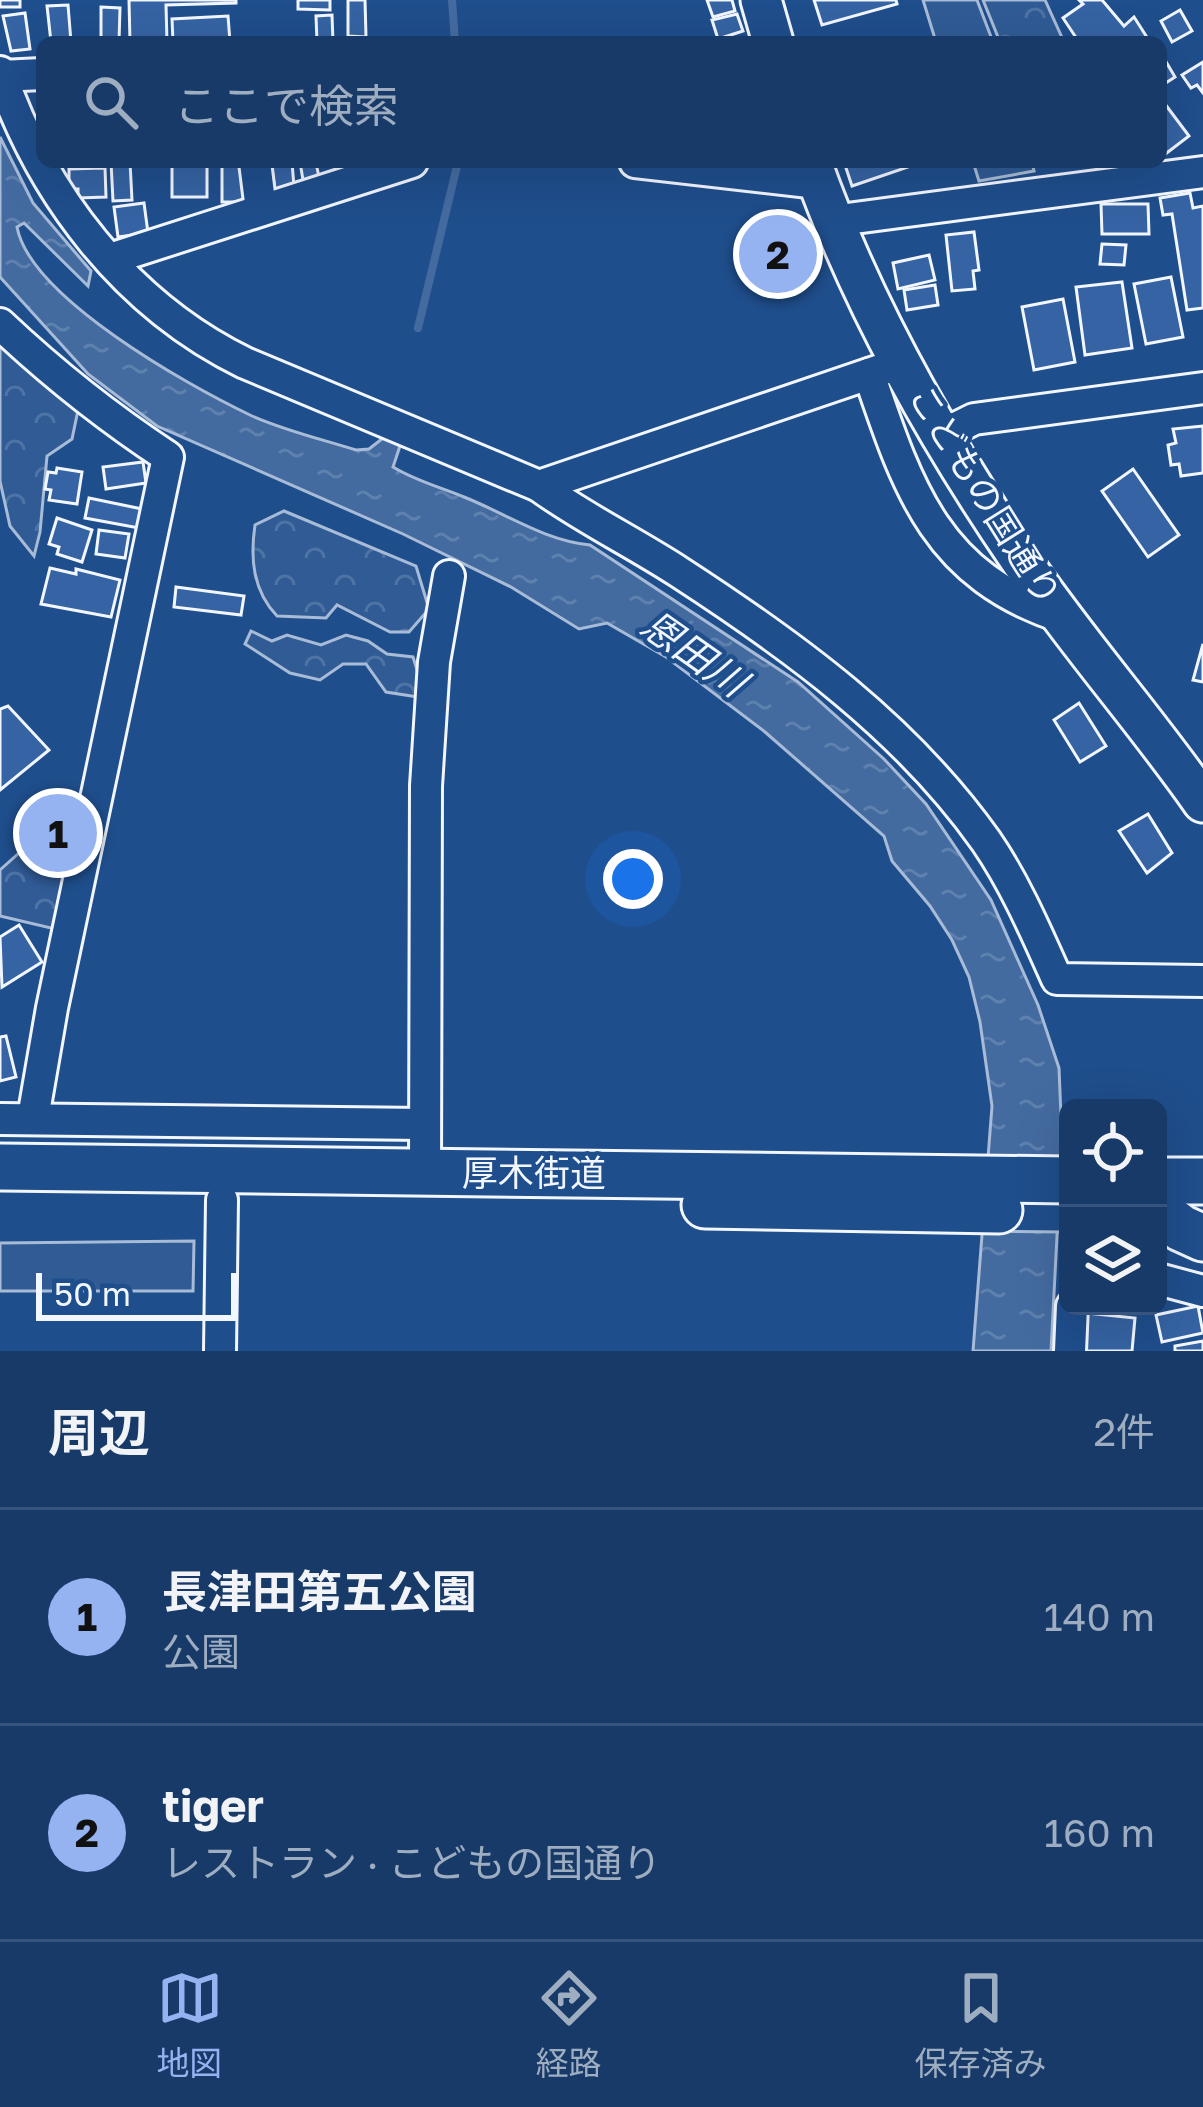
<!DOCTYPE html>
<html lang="ja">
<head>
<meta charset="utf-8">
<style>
  :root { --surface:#173a69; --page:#20416f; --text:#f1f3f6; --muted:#9eadc0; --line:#36547d; --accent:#95b2f1 }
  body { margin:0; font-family:"Golos Text","Noto Sans JP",sans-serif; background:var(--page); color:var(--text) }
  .controls { position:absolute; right:36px; bottom:36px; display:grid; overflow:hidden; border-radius:18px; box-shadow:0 12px 48px #0002 }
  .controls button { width:108px; height:108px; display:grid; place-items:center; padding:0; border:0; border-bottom:3px solid var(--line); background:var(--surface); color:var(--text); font:60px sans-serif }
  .scale { position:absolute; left:36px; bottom:30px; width:201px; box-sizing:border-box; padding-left:12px; border:6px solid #f2f6ff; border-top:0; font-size:33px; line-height:42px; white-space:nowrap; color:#f2f6ff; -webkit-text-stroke:9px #1f4e8c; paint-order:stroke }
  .you { position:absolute; left:633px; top:879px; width:42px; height:42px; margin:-30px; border:9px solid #fff; border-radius:50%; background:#1a73e8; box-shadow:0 0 0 18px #1a73e833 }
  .badge { display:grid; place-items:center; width:78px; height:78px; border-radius:50%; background:var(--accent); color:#111; font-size:39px; font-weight:700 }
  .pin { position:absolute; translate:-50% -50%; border:6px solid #fff; box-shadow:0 3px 12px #0006 }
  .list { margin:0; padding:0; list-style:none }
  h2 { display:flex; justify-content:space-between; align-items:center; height:156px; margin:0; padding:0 48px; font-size:51px }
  h2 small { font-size:39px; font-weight:400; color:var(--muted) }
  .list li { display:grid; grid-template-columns:78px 1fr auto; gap:36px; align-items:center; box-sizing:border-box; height:216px; padding:0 48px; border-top:3px solid var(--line) }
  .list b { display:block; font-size:45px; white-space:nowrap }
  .list p { margin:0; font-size:39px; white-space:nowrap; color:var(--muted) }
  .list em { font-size:39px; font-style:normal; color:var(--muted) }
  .icon { flex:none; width:66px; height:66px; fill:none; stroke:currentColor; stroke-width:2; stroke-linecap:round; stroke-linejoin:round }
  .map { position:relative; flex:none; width:1203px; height:1351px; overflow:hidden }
  .search { position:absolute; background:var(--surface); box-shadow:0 12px 48px #0002; left:36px; right:36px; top:36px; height:132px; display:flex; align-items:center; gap:30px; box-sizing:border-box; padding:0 42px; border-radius:18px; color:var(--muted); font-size:45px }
  .sheet { height:588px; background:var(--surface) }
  nav { display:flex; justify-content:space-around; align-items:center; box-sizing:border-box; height:168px; border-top:3px solid var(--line); background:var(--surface); font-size:33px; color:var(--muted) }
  nav a { display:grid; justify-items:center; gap:6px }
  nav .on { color:var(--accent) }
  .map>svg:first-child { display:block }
  .grass { fill:#305b95; stroke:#a8bbd7; stroke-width:3 }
  .forest { fill:url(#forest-crowns); stroke:#a8bbd7; stroke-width:3 }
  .water { fill:url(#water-ripples); stroke:#a8bbd7; stroke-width:3 }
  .pier { fill:#1f4e8c; stroke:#a8bbd7; stroke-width:3 }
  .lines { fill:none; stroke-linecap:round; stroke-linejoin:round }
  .stream { stroke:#446ba0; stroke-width:8 }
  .building { fill:#3563a3; stroke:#f2f6ff; stroke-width:3 }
  .minor-casing { stroke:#f2f6ff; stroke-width:36 }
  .major-casing { stroke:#f2f6ff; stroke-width:45 }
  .highway-casing { stroke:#f2f6ff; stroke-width:51 }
  .minor { stroke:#1f4e8c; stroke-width:30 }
  .major { stroke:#1f4e8c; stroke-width:39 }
  .highway { stroke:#1f4e8c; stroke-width:45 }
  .labels { text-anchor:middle; stroke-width:9; stroke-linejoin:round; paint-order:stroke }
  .street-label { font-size:36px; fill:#f2f6ff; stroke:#1f4e8c }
  .water-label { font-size:39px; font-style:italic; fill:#f2f6ff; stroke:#1f4e8c }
</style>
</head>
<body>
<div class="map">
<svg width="1203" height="1351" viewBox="0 0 1203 1351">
  <defs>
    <pattern id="forest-crowns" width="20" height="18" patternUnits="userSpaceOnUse" patternTransform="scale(3)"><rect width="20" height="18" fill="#305b95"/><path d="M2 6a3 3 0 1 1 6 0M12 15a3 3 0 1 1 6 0" fill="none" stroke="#4e73a5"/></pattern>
    <pattern id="water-ripples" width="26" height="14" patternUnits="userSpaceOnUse" patternTransform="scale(3)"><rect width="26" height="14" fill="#446ba0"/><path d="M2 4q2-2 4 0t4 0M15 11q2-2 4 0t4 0" fill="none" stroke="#5f81ae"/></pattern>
  </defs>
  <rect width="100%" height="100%" fill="#1f4e8c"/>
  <g class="grass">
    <polygon points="923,0 977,0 993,42 936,42"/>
    <polygon points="973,162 1032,162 1034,171 979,181"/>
    <polygon points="194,1241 193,1291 0,1291 0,1243"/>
  </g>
  <g class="forest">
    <polygon points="983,0 1045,0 1064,42 1000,42"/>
    <polygon points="0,340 29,372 78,410 72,439 47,456 40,532 34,556 10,526 0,481"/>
    <path d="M284,511L416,566L429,609L409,632H390L337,605L326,618L277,616C253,591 250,559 255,525Z"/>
    <polygon points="251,631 272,641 287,635 321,645 346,635 368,641 387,654 413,657 419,676 418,697 386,692 366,664 343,664 320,680 290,673 245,644"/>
    <polygon points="83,796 55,929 0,916 0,870"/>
  </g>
  <path class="water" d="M0,137L33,203L91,271L88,286L24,223L17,227C30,297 187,385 250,415C283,430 321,439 356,450L369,449L387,435L395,438L394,442L400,446L393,467C416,481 440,487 464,497C507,514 543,540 590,545L798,682L884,759L926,804L991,900L1038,1005L1059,1068L1062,1141L1051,1351H973L992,1106L980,1022L969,977L952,940L930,906L892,861L884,836L765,732L666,657L607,623L579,629L511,587L403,534L157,426L88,374L0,277Z"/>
  <polygon class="pier" points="983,1156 1068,1157 1063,1232 977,1231"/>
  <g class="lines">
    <g class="stream">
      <polyline points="452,0 455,42"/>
      <polyline points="418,328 458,162"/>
    </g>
  </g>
  <g class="building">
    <rect x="0" y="0" width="20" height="7"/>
    <polygon points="129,0 236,0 236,3 166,5 167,42 130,42"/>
    <polygon points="298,0 330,0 330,10 298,9"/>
    <polygon points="348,0 365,0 366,37 348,36"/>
    <polygon points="707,0 732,0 735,11 713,17"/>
    <polygon points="814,0 896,0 897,4 822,25"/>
    <polygon points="1079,0 1102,0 1124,26 1134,17 1150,42 1079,42 1063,18 1083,4"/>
    <polygon points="68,5 71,42 51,42 47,6"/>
    <polygon points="101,7 120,8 119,42 101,42"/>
    <polygon points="1180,10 1192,31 1172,42 1161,21"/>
    <polygon points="25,13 30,49 11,51 3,16"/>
    <polygon points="737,14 743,31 718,39 712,20"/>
    <polygon points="332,15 333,42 317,42 316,16"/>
    <polygon points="228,16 230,42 173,42 172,19"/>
    <polygon points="1165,60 1175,77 1161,86 1161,62"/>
    <polygon points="1203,62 1203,93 1197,85 1191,88 1182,75"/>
    <polygon points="1165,104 1189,136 1164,155 1161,106"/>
    <polygon points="111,162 130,162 132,200 113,201"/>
    <rect x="172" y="162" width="35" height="35"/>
    <rect x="222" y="162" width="24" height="40"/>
    <polygon points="271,162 292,162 294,187 275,190"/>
    <polygon points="300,162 321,162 316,163 319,177 303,180"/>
    <polygon points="844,162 916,162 917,164 852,186"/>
    <polygon points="105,168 106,197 78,198 78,189 69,189 69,169"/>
    <polygon points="1190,193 1193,208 1203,206 1203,308 1187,310 1172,214 1163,215 1160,198"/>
    <polygon points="144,203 148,233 118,237 114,207"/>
    <polygon points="1101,204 1148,204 1149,234 1102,234"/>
    <polygon points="774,225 797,283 785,291 759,255 757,233"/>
    <polygon points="974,232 979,270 973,271 975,289 952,291 946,235"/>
    <polygon points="1102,244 1126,245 1124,265 1100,264"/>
    <polygon points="929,255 935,280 898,289 893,263"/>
    <polygon points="1171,277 1183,337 1146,344 1134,284"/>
    <polygon points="1122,282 1132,348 1085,355 1076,287"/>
    <polygon points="935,285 938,305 907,310 904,290"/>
    <polygon points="1063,299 1075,362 1034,370 1022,307"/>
    <polygon points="1203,426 1203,473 1181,476 1179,464 1171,465 1168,445 1176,443 1173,429"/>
    <polygon points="143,462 146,483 106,489 103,467"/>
    <polygon points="57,468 82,472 77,504 49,500 51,490 45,489 48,472 56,473"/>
    <polygon points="1133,469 1179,535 1148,557 1102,491"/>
    <polygon points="89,498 142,509 139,528 85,518"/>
    <polygon points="57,518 92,530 82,562 57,554 59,547 49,544"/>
    <polygon points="99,530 129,534 125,558 96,554"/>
    <polygon points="50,568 76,574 76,569 120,580 111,617 41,604"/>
    <polygon points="176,587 244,596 241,615 174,607"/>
    <polygon points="1203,644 1203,682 1193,680"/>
    <polygon points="1079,703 1106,746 1080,762 1054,720"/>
    <polygon points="8,706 49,750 0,790 0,709"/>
    <polygon points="1148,814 1172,853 1147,873 1119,831"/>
    <polygon points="19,925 42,962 2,987 0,937"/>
    <polygon points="6,1036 16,1077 0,1081 0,1037"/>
    <polygon points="1198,1306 1203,1333 1162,1342 1156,1315"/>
    <polygon points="1086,1313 1135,1318 1132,1351 1083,1351"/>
    <polygon points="1203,1341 1203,1351 1175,1351 1175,1346"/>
  </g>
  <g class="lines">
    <g class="minor-casing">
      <g id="minor">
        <path d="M0,72C42,195 126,305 245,363L539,486L901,363"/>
        <polyline points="1,76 42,74"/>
        <polyline points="255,162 261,210"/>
        <polyline points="635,162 818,183"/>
        <polyline points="832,221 1203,172"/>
        <polyline points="110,259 412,162"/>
        <path d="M0,324C53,374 107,417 168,457L52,1008L33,1118"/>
        <path d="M869,374C908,489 936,576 1062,617"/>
        <polyline points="942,435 974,419 1203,388"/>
        <path d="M539,486C583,518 633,542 679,572C793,646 906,728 986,841C1015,883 1036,932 1057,979L1203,981"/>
        <polyline points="0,1119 424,1124"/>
        <polyline points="425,1172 426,786 434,662 449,576"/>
        <polyline points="1158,1279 1203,1291"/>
        <polyline points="220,1351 222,1200"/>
        <polyline points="1070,1351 1072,1306"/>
      </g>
    </g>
    <g class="major-casing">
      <g id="major">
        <polyline points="761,0 773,42"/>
        <path d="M811,162C861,303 936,436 1020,559C1077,643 1145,719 1203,802"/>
      </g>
    </g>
    <g class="highway-casing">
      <g id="highway">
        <polyline points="0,1167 1068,1180"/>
        <polyline points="1158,1181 1203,1181"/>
        <polyline points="705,1205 999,1210"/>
        <polyline points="1160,1212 1181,1228 1203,1238"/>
      </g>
    </g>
    <use href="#minor" class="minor"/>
    <use href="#major" class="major"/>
    <use href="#highway" class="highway"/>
  </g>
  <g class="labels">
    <g class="street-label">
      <text transform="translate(985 495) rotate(58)" y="13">こどもの国通り</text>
      <text x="534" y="1186">厚木街道</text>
    </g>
    <g class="water-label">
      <text transform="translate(694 653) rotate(35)" y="14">恩田川</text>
    </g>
  </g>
</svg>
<div class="controls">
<button><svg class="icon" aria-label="locate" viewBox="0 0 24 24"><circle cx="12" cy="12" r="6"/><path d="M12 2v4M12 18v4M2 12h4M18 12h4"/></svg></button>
<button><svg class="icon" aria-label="layers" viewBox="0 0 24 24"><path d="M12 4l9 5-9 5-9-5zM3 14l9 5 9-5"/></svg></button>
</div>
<div class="scale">50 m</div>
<div class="you"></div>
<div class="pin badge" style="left:58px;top:833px">1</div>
<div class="pin badge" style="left:778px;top:254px">2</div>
<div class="search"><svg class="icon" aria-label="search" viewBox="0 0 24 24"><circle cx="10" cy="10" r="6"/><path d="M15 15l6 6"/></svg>ここで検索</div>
</div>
<section class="sheet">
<h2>周辺<small>2件</small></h2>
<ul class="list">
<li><span class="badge">1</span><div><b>長津田第五公園</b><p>公園</p></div><em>140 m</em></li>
<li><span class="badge">2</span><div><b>tiger</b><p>レストラン · こどもの国通り</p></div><em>160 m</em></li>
</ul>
</section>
<nav>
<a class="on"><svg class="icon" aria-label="map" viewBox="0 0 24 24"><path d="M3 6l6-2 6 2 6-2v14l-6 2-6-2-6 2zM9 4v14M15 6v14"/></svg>地図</a>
<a><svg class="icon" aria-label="directions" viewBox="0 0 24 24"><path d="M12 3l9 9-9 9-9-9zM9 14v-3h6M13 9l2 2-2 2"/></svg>経路</a>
<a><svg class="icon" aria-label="saved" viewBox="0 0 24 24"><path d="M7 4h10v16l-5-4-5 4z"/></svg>保存済み</a>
</nav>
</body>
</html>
